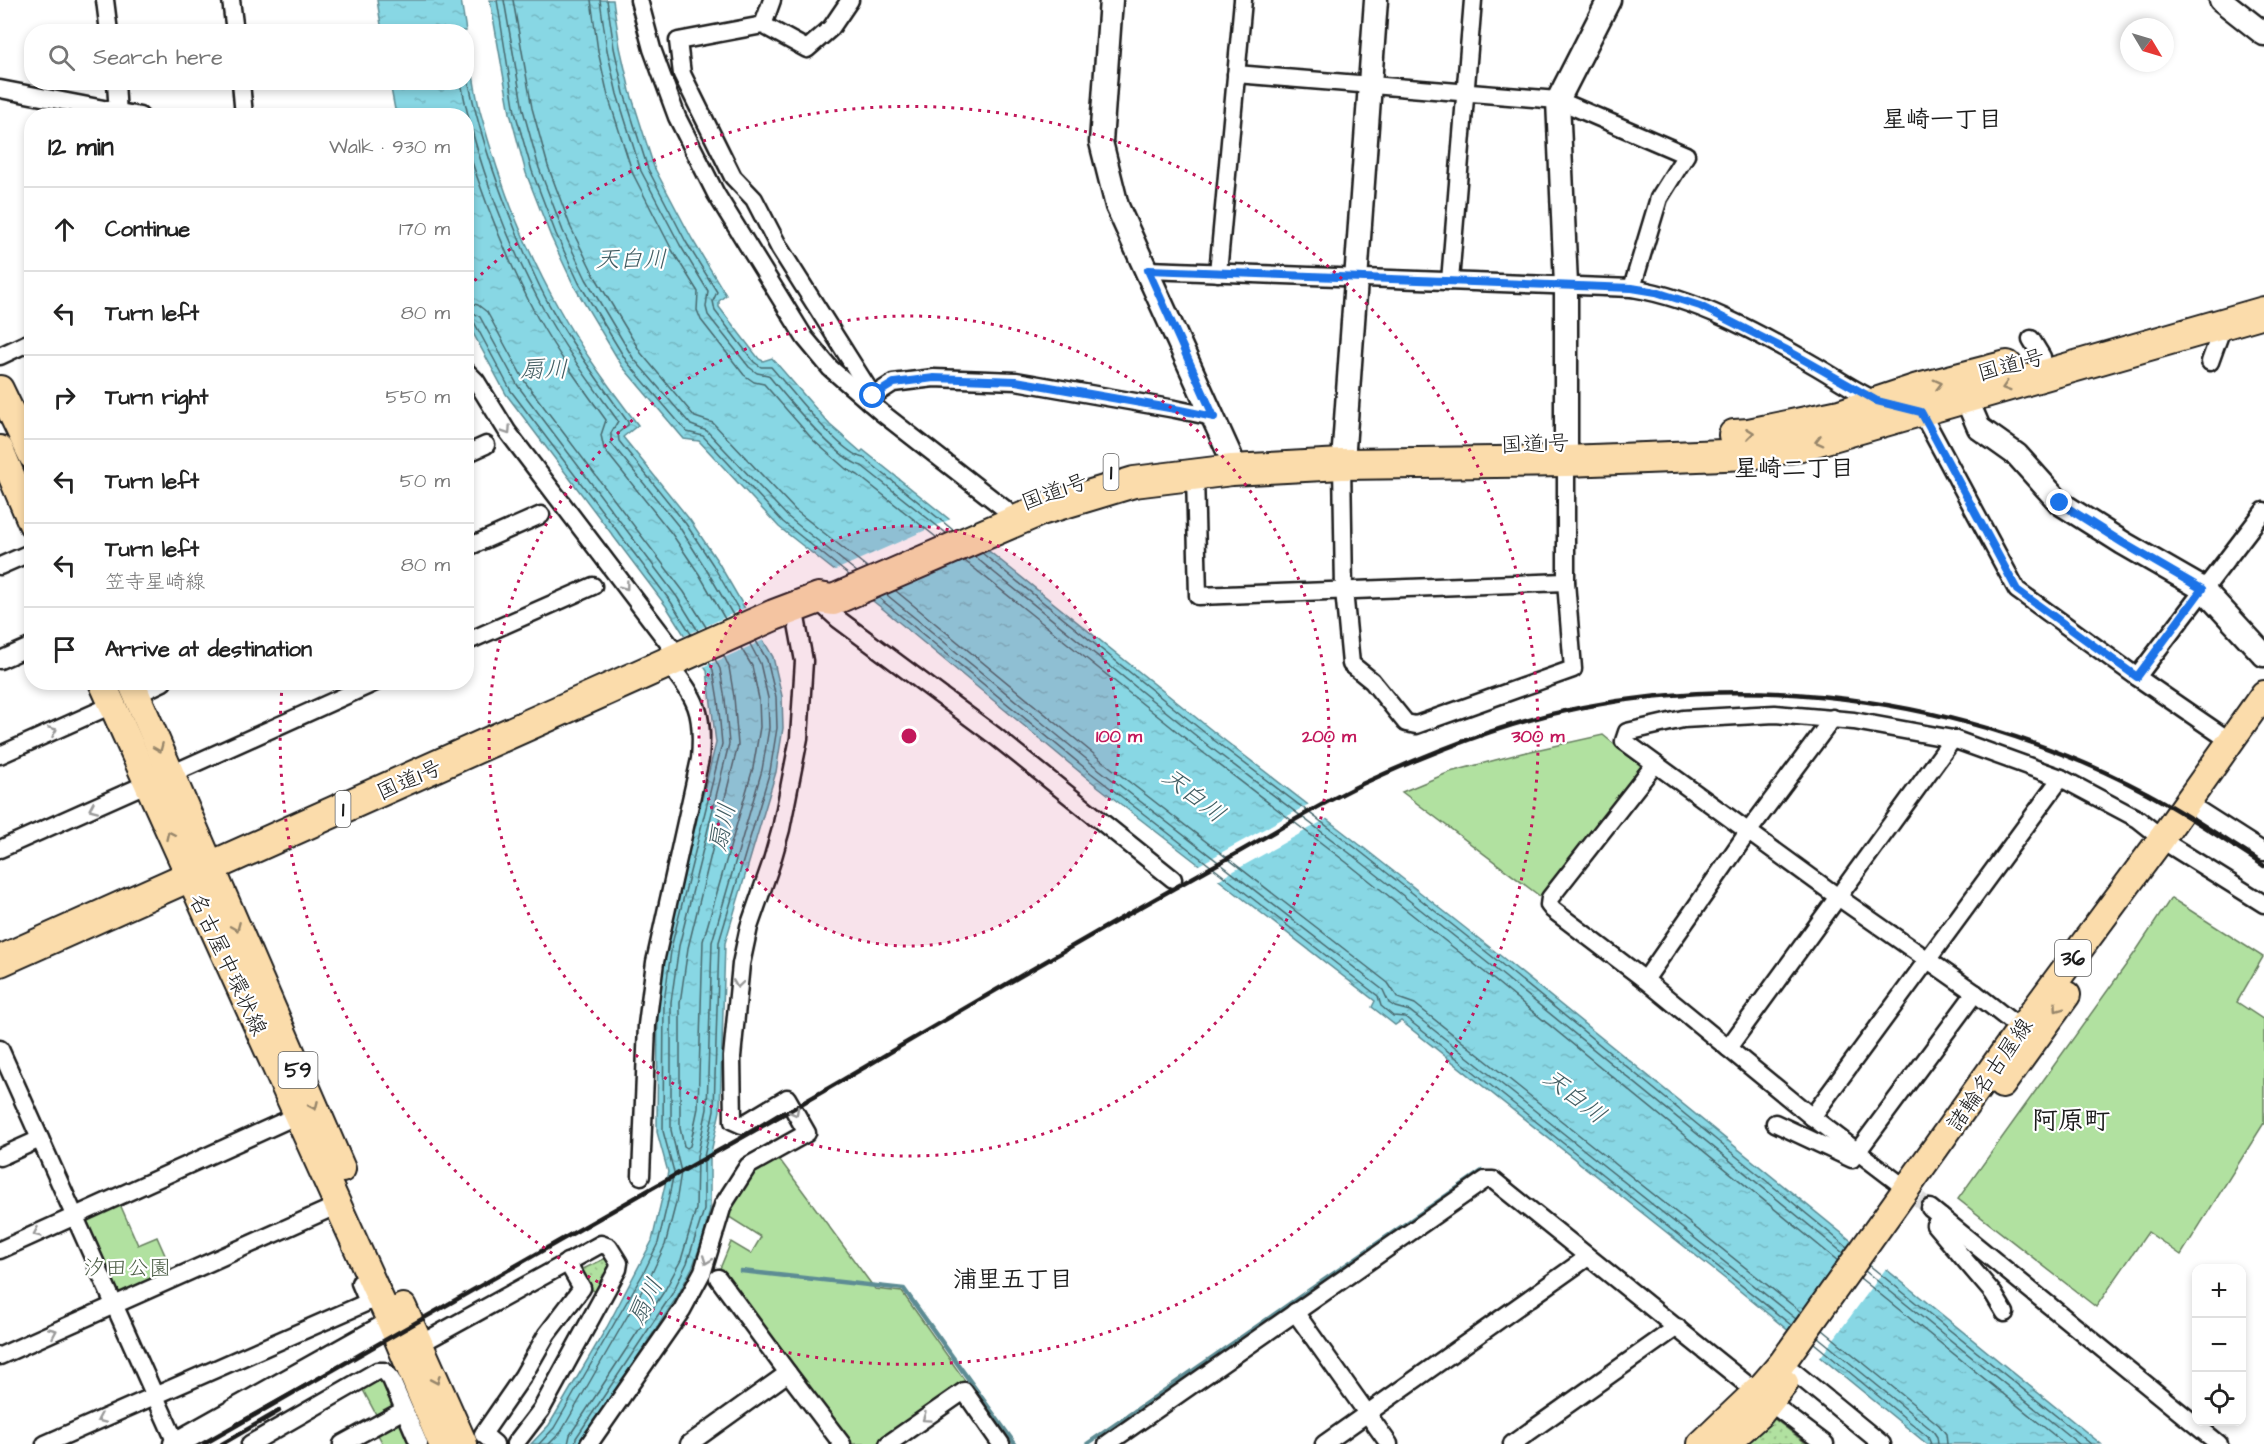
<!DOCTYPE html>
<html lang="en">
<head>
<meta charset="utf-8">
<style>
  :root { --surface:#fff; --page:#f2f2f2; --text:#222; --muted:#767676; --line:#e0e0e0 }
  body { margin:0; font-family:"Architects Daughter","Klee One",sans-serif; background:var(--page); color:var(--text) }
  .controls { position:absolute; right:18px; bottom:18px; display:grid; overflow:hidden; border-radius:12px; box-shadow:0 3px 9px #0003 }
  .controls button { width:54px; height:54px; display:grid; place-items:center; padding:0; border:0; border-bottom:2px solid var(--line); background:var(--surface); color:var(--text); font:30px sans-serif }
  .compass { position:absolute; left:2120px; top:18px; width:54px; height:54px; border-radius:50%; background:var(--surface); box-shadow:0 3px 9px #0003; rotate:128deg }
  .stop { position:absolute; width:18px; height:18px; margin:-14px; border:4px solid #1a73e8; border-radius:50%; background:#fff }
  .stop.end { background:#1a73e8; border-color:#fff; box-shadow:0 2px 6px #0008 }
  .list { margin:0; padding:0; list-style:none }
  h2 { display:flex; justify-content:space-between; align-items:center; height:78px; margin:0; padding:0 24px; font-size:26px }
  h2 small { font-size:20px; font-weight:400; color:var(--muted) }
  .list li { display:grid; grid-template-columns:39px 1fr auto; gap:18px; align-items:center; box-sizing:border-box; height:84px; padding:0 24px; border-top:2px solid var(--line) }
  .list b { display:block; font-size:22px; white-space:nowrap }
  .list p { margin:0; font-size:20px; white-space:nowrap; color:var(--muted) }
  .list em { font-size:20px; font-style:normal; color:var(--muted) }
  .icon { flex:none; width:33px; height:33px; fill:none; stroke:currentColor; stroke-width:2; stroke-linecap:round; stroke-linejoin:round }
  .map { position:relative; flex:none; width:2264px; height:1444px; overflow:hidden }
  .search { position:absolute; background:var(--surface); box-shadow:0 3px 9px #0003; left:24px; top:24px; width:450px; height:66px; display:flex; align-items:center; gap:15px; box-sizing:border-box; padding:0 21px; border-radius:24px; color:var(--muted); font-size:22px }
  .panel { position:absolute; background:var(--surface); box-shadow:0 3px 9px #0003; left:24px; top:108px; width:450px; height:582px; border-radius:24px }
  .map>svg:first-child { display:block }
  .grass { fill:url(#grass-dots); stroke:#667e5e; stroke-width:1.5 }
  .park { fill:#b1e1a0; stroke:#667e5e; stroke-width:1.5 }
  .water { fill:url(#water-ripples); stroke:#5d8c94; stroke-width:1.5 }
  .pier { fill:#fff }
  .lines { fill:none; stroke-linecap:round; stroke-linejoin:round }
  .shore { stroke:#47676c; stroke-width:1.5 }
  .stream { stroke:#5d8c94; stroke-width:4.5 }
  .street-tunnel { stroke:#ddd; stroke-width:16; stroke-dasharray:16 8; stroke-linecap:butt }
  .street-casing { stroke:#1c1c1c; stroke-width:21 }
  .secondary-casing { stroke:#1c1c1c; stroke-width:27 }
  .primary-casing { stroke:#1c1c1c; stroke-width:30 }
  .highway-casing { stroke:#1c1c1c; stroke-width:34 }
  .street { stroke:#fff; stroke-width:16 }
  .secondary { stroke:#fff; stroke-width:22 }
  .primary { stroke:#fbdcab; stroke-width:26 }
  .highway { stroke:#fbdcab; stroke-width:30 }
  .rail { stroke:#1c1c1c; stroke-width:4.5 }
  .oneway { stroke:#97866b }
  .oneway2 { stroke:#999 }
  .route { stroke:#1a73e8; stroke-width:8 }
  .ring { fill:none; stroke:#c2185b; stroke-width:3; stroke-dasharray:3 6 }
  .labels { text-anchor:middle; stroke-width:4.5; stroke-linejoin:round; paint-order:stroke }
  .shield { fill:#fff; stroke:#606060; stroke-width:1.5 }
  .shield-label { font-size:21px; font-weight:bold; fill:#1c1c1c }
  .street-label { font-size:22px; fill:#1c1c1c; stroke:#fff }
  .park-label { font-size:22px; fill:#50614a; stroke:#fff }
  .neighbourhood-label { font-size:24px; font-weight:bold; fill:#1c1c1c; stroke:#fff }
  .water-label { font-size:24px; font-style:italic; fill:#425d62; stroke:#fff }
  .quarter-label { font-size:26px; font-weight:bold; fill:#1c1c1c; stroke:#fff }
  .centre { fill:#c2185b; stroke:#fff; stroke-width:3 }
  .ring-label { font-size:18px; text-anchor:middle; font-weight:bold; fill:#c2185b; stroke:#fff; stroke-width:4.5; stroke-linejoin:round; paint-order:stroke }
</style>
</head>
<body>
<div class="map">
<svg width="2264" height="1444" viewBox="0 0 2264 1444">
  <defs>
    <pattern id="grass-dots" width="8" height="8" patternUnits="userSpaceOnUse" patternTransform="scale(1.5)"><rect width="8" height="8" fill="#b1e1a0"/><path d="M2 2h.1M6 6h.1" fill="none" stroke="#98c089" stroke-width="1.8" stroke-linecap="round"/></pattern>
    <pattern id="water-ripples" width="26" height="14" patternUnits="userSpaceOnUse" patternTransform="scale(1.5)"><rect width="26" height="14" fill="#88d7e4"/><path d="M2 4q2-2 4 0t4 0M15 11q2-2 4 0t4 0" fill="none" stroke="#75b8c3"/></pattern>
  </defs>
  <rect width="100%" height="100%" fill="#fff"/>
  <filter id="ink" filterUnits="userSpaceOnUse"><feTurbulence type="fractalNoise" baseFrequency=".0167" numOctaves="2"/><feDisplacementMap in="SourceGraphic" scale="12" xChannelSelector="R" yChannelSelector="G"/><feConvolveMatrix kernelMatrix="1 2 1 2 8 2 1 2 1" color-interpolation-filters="sRGB"/></filter>
  <g filter="url(#ink)">
    <g class="grass">
      <polygon points="604,1259 610,1261 613,1265 600,1294 585,1286 581,1270"/>
      <polygon points="1773,1418 1807,1444 1744,1444"/>
    </g>
    <g class="park">
      <polygon points="1603,735 1641,766 1541,897 1402,792 1450,772 1522,753"/>
      <polygon points="2171,898 2263,957 2237,1002 2264,1020 2264,1123 2181,1255 2148,1232 2096,1307 1958,1199 2136,951"/>
      <polygon points="777,1156 875,1289 902,1292 966,1382 876,1444 850,1444 719,1271 731,1242 751,1254 761,1237 726,1215 749,1172"/>
      <polygon points="119,1202 138,1245 157,1237 173,1273 121,1297 113,1293 84,1224 86,1217"/>
      <polygon points="382,1379 398,1404 379,1420 362,1388"/>
      <polygon points="398,1417 416,1444 383,1444 375,1429"/>
    </g>
    <g class="water">
      <polygon points="377,0 461,0 466,31 382,31"/>
      <polygon points="490,0 613,0 620,47 630,91 654,167 692,239 726,295 719,301 719,307 759,359 763,361 772,358 830,425 861,452 863,450 1219,736 1360,845 1502,957 2101,1444 1927,1444 1724,1278 1401,1021 1395,1025 1372,1007 1375,1001 1087,778 883,609 779,527 699,441 684,439 622,366 574,286 551,237 526,173 510,113"/>
      <path d="M467,35C471,60 474,87 480,111C498,178 524,247 558,307C581,349 609,387 638,425L623,437L690,520L718,562L773,657L782,696L783,728L776,772L725,943L720,1111L710,1157V1210L703,1238L693,1266L677,1297L580,1444H531L549,1425L607,1327L652,1241L668,1172L657,1132L658,1001L666,943L716,743L707,671L666,606L506,394L466,320V116L396,115L390,83L466,82Z"/>
    </g>
    <g class="pier">
      <polygon points="953,518 987,545 865,599 831,572"/>
      <polygon points="747,607 766,639 701,668 682,637"/>
      <polygon points="1311,803 1330,817 1216,881 1197,866"/>
      <polygon points="1853,1240 1887,1267 1819,1359 1786,1333"/>
    </g>
    <g class="lines">
      <g class="shore">
        <polyline points="497,0 515,112 532,171 556,234 579,283 627,362 687,432 703,436 783,522 849,575"/>
        <polyline points="504,0 523,110 539,168 563,231 586,279 633,358 691,425 707,431 788,517 857,572"/>
        <polyline points="513,0 532,108 548,166 571,228 594,275 641,353 695,417 713,423 795,510 867,567"/>
        <polyline points="591,0 598,51 608,96 633,174 672,250 698,292 697,310 701,320 744,375 754,382 764,384 814,441 846,469 858,475 936,537"/>
        <path d="M600,0L607,50L617,94L641,171L680,245L708,291L706,307L708,315L749,367L757,373L768,375C786,397 837,460 862,466L946,533"/>
        <path d="M607,0L614,48L624,93L648,169L686,242L717,292L713,301L715,311L754,362L761,367H771C788,386 841,455 864,458L953,530"/>
        <path d="M466,69C477,127 495,180 517,234C528,261 539,288 554,313C576,351 602,386 628,422V425L618,433L619,441L686,524L713,565L740,612"/>
        <path d="M461,82C475,159 509,247 546,314C567,352 593,386 618,421L611,433V443L680,528L706,569L733,615"/>
        <path d="M466,144C485,203 508,262 537,317C557,353 582,387 606,420L601,435L604,449L672,534L699,574L725,619"/>
        <polyline points="466,302 478,305 487,312 525,382 684,592 706,627"/>
        <polyline points="466,311 474,313 480,317 518,386 677,597 698,631"/>
        <polyline points="466,319 474,322 511,391 671,602 691,634"/>
        <polyline points="982,553 1215,741 1357,849 1499,962 1847,1247"/>
        <polyline points="975,557 1210,747 1352,855 1494,968 1843,1253"/>
        <polyline points="965,561 1205,754 1346,862 1488,975 1838,1261"/>
        <polyline points="896,591 1101,760 1388,983 1398,998 1415,1004 1801,1312"/>
        <polyline points="887,595 1096,767 1383,990 1389,1003 1395,1007 1410,1011 1796,1319"/>
        <polyline points="879,598 1091,773 1378,996 1381,1006 1393,1016 1405,1017 1791,1325"/>
        <polyline points="724,656 729,667 734,697 738,745 688,948 680,1003 680,1128 684,1146 687,1148 690,1146 698,1108 703,941 753,768 760,727 759,699 752,666 741,648"/>
        <polyline points="1869,1265 2091,1444"/>
        <polyline points="1865,1271 2079,1444"/>
        <polyline points="1860,1278 2065,1444"/>
        <polyline points="1823,1330 1939,1425 1946,1434 1947,1444"/>
        <polyline points="1818,1337 1933,1431 1937,1437 1938,1444"/>
        <polyline points="1814,1343 1928,1437 1931,1444"/>
        <polyline points="539,1444 554,1428 644,1272 658,1243 668,1201 674,1172 663,1131 664,1002 672,944 722,744 718,700 713,670 709,662"/>
        <polyline points="549,1444 561,1432 651,1275 665,1245 676,1203 681,1172 671,1130 671,1002 679,946 729,744 725,699 720,669 715,659"/>
        <polyline points="568,1444 570,1435 665,1290 681,1260 696,1209 697,1157 707,1109 712,942 762,770 769,728 768,698 760,663 750,644"/>
        <polyline points="575,1444 576,1438 672,1294 687,1263 704,1210 704,1157 714,1110 719,942 770,771 777,728 776,697 767,660 756,641"/>
      </g>
      <g class="stream">
        <polyline points="741,1271 904,1289 1015,1444"/>
        <polyline points="1087,1444 1482,1171"/>
      </g>
      <polyline class="street-tunnel" points="1900,1184 1930,1208"/>
      <g class="street-casing">
        <g id="street">
          <polyline points="105,0 109,32"/>
          <polyline points="231,0 235,32"/>
          <polyline points="639,0 652,49 677,117 716,194 805,338 830,368 882,413 1005,509"/>
          <polyline points="850,0 831,28 807,49 763,25 678,41 682,74 733,177 754,199 780,249 873,396"/>
          <polyline points="763,25 772,0"/>
          <polyline points="1236,74 1558,100 1686,155 1659,198 1632,288"/>
          <polyline points="116,82 118,116"/>
          <polyline points="241,82 244,116"/>
          <polyline points="0,89 140,116"/>
          <path d="M1148,270L1632,288C1697,299 1757,332 1814,365C1835,377 1856,392 1879,402"/>
          <polyline points="1218,273 1243,0"/>
          <polyline points="1450,281 1473,0"/>
          <polyline points="2031,339 2042,357"/>
          <polyline points="0,356 32,341"/>
          <polyline points="2210,362 2224,323"/>
          <polyline points="466,371 476,381 507,431 679,657"/>
          <polyline points="869,402 873,396 893,383 934,378 1016,381 1175,409 1213,417"/>
          <polyline points="1913,410 1921,412 2017,590 2137,677 2230,741"/>
          <polyline points="466,454 486,445"/>
          <polyline points="1342,464 1344,590 1351,664 1372,681 1406,723 1416,725 1573,669 1566,582 1566,461"/>
          <polyline points="1195,475 1198,596 1566,582"/>
          <polyline points="466,548 541,515"/>
          <polyline points="0,566 32,552"/>
          <polyline points="817,600 838,619 995,736 1173,879"/>
          <polyline points="466,642 593,586"/>
          <polyline points="0,660 32,646"/>
          <polyline points="2137,677 2264,511"/>
          <polyline points="136,695 163,682"/>
          <polyline points="0,755 112,705"/>
          <polyline points="1655,764 1550,898 1549,905 1553,910 1645,980 1812,1117 1896,1181"/>
          <polyline points="171,774 376,682"/>
          <polyline points="2200,811 2264,852"/>
          <polyline points="2173,847 2264,904"/>
          <polyline points="0,849 146,784"/>
          <polyline points="1645,980 1748,832 1833,718"/>
          <polyline points="2027,1034 1975,993 1838,897 1624,741 1627,732 1683,719 1775,714 1854,721 1953,739 2061,778 2138,819 2162,838"/>
          <polyline points="1728,1048 1953,739"/>
          <polyline points="0,1049 176,1443"/>
          <polyline points="1812,1117 2061,778"/>
          <polyline points="1775,1123 1852,1159 1975,993"/>
          <polyline points="0,1157 40,1139"/>
          <path d="M641,1176L647,1025L655,962L700,759C704,711 697,700 668,663"/>
          <polyline points="1930,1208 2219,1444"/>
          <polyline points="1941,1217 1935,1225 1993,1293 2005,1313"/>
          <polyline points="0,1250 298,1115"/>
          <polyline points="718,1278 788,1373"/>
          <polyline points="1295,1312 1389,1444"/>
          <polyline points="420,1344 601,1244 609,1247 619,1263 618,1269 541,1410 515,1444"/>
          <polyline points="0,1356 327,1210"/>
          <polyline points="1793,1371 1882,1444"/>
          <polyline points="1780,1410 1825,1444"/>
          <polyline points="45,1444 368,1302 360,1283"/>
          <polyline points="250,1444 377,1371 384,1371 391,1379 419,1444"/>
          <polyline points="342,1444 404,1410"/>
          <polyline points="495,1444 483,1434 523,1376 547,1334 582,1288 567,1262"/>
          <polyline points="589,1444 682,1310 703,1271 723,1205 748,1166 807,1133 787,1098 742,1125 733,1121 732,1057 741,964 749,927 771,864 781,829 799,738 804,661 794,607"/>
          <polyline points="689,1444 788,1373 842,1444"/>
          <polyline points="888,1444 964,1391 1001,1444"/>
          <polyline points="1107,1444 1485,1180 1493,1180 1745,1383"/>
          <polyline points="1324,1444 1588,1257"/>
          <polyline points="1512,1444 1677,1327"/>
        </g>
      </g>
      <g class="secondary-casing">
        <g id="secondary">
          <polyline points="1111,0 1101,142 1117,206 1230,455 1232,470"/>
          <polyline points="2221,0 2264,34"/>
          <polyline points="1966,398 1979,428 2017,455 2060,503 2123,543 2203,589 2264,655"/>
          <polyline points="1344,448 1376,0"/>
          <polyline points="1566,461 1566,285 1558,100 1609,0"/>
          <polyline points="175,1444 391,1323"/>
        </g>
      </g>
      <g class="primary-casing">
        <g id="primary">
          <polyline points="0,389 32,456"/>
          <polyline points="0,449 32,524"/>
          <polyline points="102,682 391,1323 442,1444"/>
          <polyline points="131,682 342,1169"/>
          <polyline points="2002,1085 2067,995"/>
          <polyline points="403,1307 464,1444"/>
          <polyline points="1701,1444 1763,1385 1782,1363 2021,1028 2162,838 2264,694"/>
          <polyline points="1726,1444 1761,1413 1785,1383"/>
        </g>
      </g>
      <g class="highway-casing">
        <g id="highway">
          <polyline points="1734,435 1749,434 1840,415 1918,389 2007,366"/>
          <polyline points="0,961 774,615 819,598 833,600 1041,510 1134,482 1232,470 1342,464 1566,461 1750,454 1794,447 2264,312"/>
        </g>
      </g>
      <use href="#street" class="street"/>
      <use href="#secondary" class="secondary"/>
      <use href="#primary" class="primary"/>
      <use href="#highway" class="highway"/>
      <g class="rail">
        <path d="M204,1444C347,1362 489,1280 633,1199C719,1150 807,1102 892,1051C1001,987 1111,923 1221,862C1268,836 1314,807 1362,784C1403,765 1446,747 1490,732C1701,660 1951,689 2147,793C2188,815 2226,841 2264,866"/>
        <polyline points="222,1444 279,1411"/>
      </g>
    </g>
    <defs><path id="oneway-chevron" d="M-2-3.5L2.5 0L-2 3.5" fill="none" stroke-width="1.6" stroke-linecap="round" stroke-linejoin="round" transform="scale(1.5)"/></defs>
    <g class="oneway">
      <use href="#oneway-chevron" transform="translate(1938 384) rotate(-15)"/>
      <use href="#oneway-chevron" transform="translate(2006 387) rotate(163)"/>
      <use href="#oneway-chevron" transform="translate(1750 433) rotate(-7)"/>
      <use href="#oneway-chevron" transform="translate(1819 441) rotate(165)"/>
      <use href="#oneway-chevron" transform="translate(159 748) rotate(67)"/>
      <use href="#oneway-chevron" transform="translate(170 835) rotate(-115)"/>
      <use href="#oneway-chevron" transform="translate(236 927) rotate(67)"/>
      <use href="#oneway-chevron" transform="translate(2058 1008) rotate(126)"/>
      <use href="#oneway-chevron" transform="translate(314 1106) rotate(66)"/>
      <use href="#oneway-chevron" transform="translate(436 1380) rotate(66)"/>
    </g>
    <g class="oneway2">
      <use href="#oneway-chevron" transform="translate(507 431) rotate(56)"/>
      <use href="#oneway-chevron" transform="translate(625 586) rotate(53)"/>
      <use href="#oneway-chevron" transform="translate(53 731) rotate(-24)"/>
      <use href="#oneway-chevron" transform="translate(93 808) rotate(156)"/>
      <use href="#oneway-chevron" transform="translate(738 984) rotate(98)"/>
      <use href="#oneway-chevron" transform="translate(795 1112) rotate(61)"/>
      <use href="#oneway-chevron" transform="translate(37 1233) rotate(156)"/>
      <use href="#oneway-chevron" transform="translate(707 1260) rotate(110)"/>
      <use href="#oneway-chevron" transform="translate(53 1332) rotate(-24)"/>
      <use href="#oneway-chevron" transform="translate(926 1418) rotate(145)"/>
      <use href="#oneway-chevron" transform="translate(101 1419) rotate(156)"/>
    </g>
  </g>
  <g class="lines" filter="url(#ink)">
    <polyline class="route" points="873,396 894,383 934,378 1016,381 1175,409 1214,417 1148,270 1632,288 1656,292 1700,306 1785,349 1877,401 1921,412 2017,590 2137,677 2202,589 2123,543 2060,503"/>
  </g>
  <circle cx="909" cy="736" r="210" fill="#c2185b" fill-opacity=".12"/>
  <g class="ring">
    <circle cx="909" cy="736" r="210"/>
    <circle cx="909" cy="736" r="420"/>
    <path d="M468 287A629 629 0 1 1 282 687"/>
  </g>
  <g class="labels">
    <g class="shield">
      <rect x="1103.5" y="454" width="15" height="36" rx="4.5"/>
      <rect x="335.5" y="791" width="15" height="36" rx="4.5"/>
      <rect x="2055" y="940" width="36" height="36" rx="4.5"/>
      <rect x="278.5" y="1052" width="39" height="36" rx="4.5"/>
    </g>
    <g class="shield-label">
      <text x="1111" y="479">1</text>
      <text x="343" y="816">1</text>
      <text x="2073" y="965">36</text>
      <text x="298" y="1077">59</text>
    </g>
    <g class="street-label">
      <text transform="translate(2011 364) rotate(-15)" y="8">国道1号</text>
      <text transform="translate(1535 443) rotate(-2)" y="8">国道1号</text>
      <text transform="translate(1054 491) rotate(-20)" y="8">国道1号</text>
      <text transform="translate(409 779) rotate(-24)" y="8">国道1号</text>
      <text transform="translate(229 964) rotate(65)" y="8">名古屋中環状線</text>
      <text transform="translate(1989 1074) rotate(-55)" y="8">諸輪名古屋線</text>
    </g>
    <g class="park-label">
      <text x="127" y="1275">汐田公園</text>
    </g>
    <g class="neighbourhood-label">
      <text x="1942" y="127">星崎一丁目</text>
      <text x="1794" y="476">星崎二丁目</text>
      <text x="1013" y="1287">浦里五丁目</text>
    </g>
    <g class="water-label">
      <text x="631" y="267">天白川</text>
      <text x="544" y="377">扇川</text>
      <text transform="translate(1194 795) rotate(38)" y="8">天白川</text>
      <text transform="translate(722 827) rotate(-77)" y="8">扇川</text>
      <text transform="translate(1575 1096) rotate(38)" y="8">天白川</text>
      <text transform="translate(645 1301) rotate(-63)" y="8">扇川</text>
    </g>
    <g class="quarter-label">
      <text x="2071" y="1129">阿原町</text>
    </g>
  </g>
  <circle cx="909" cy="736" r="9" class="centre"/>
  <g class="ring-label">
    <text x="1119" y="742">100 m</text>
    <text x="1329" y="742">200 m</text>
    <text x="1538" y="742">300 m</text>
  </g>
</svg>
<div class="controls">
<button>+</button>
<button>−</button>
<button><svg class="icon" aria-label="locate" viewBox="0 0 24 24"><circle cx="12" cy="12" r="6"/><path d="M12 2v4M12 18v4M2 12h4M18 12h4"/></svg></button>
</div>
<svg class="compass" viewBox="-18 -18 36 36"><path d="M0-13l5 13h-10z" fill="#e53935"/><path d="M0 13l5-13h-10z" fill="#767676"/></svg>
<div class="stop" style="left:873px;top:396px"></div>
<div class="stop end" style="left:2060px;top:503px"></div>
<div class="search"><svg class="icon" aria-label="search" viewBox="0 0 24 24"><circle cx="10" cy="10" r="6"/><path d="M15 15l6 6"/></svg>Search here</div>
<section class="panel">
<h2>12 min<small>Walk · 930 m</small></h2>
<ul class="list">
<li><svg class="icon" aria-label="ahead" viewBox="0 0 24 24"><path d="M12 20V5M6 11l6-6 6 6"/></svg><div><b>Continue</b></div><em>170 m</em></li>
<li><svg class="icon" aria-label="left" viewBox="0 0 24 24"><path d="M17 20v-9H6M10 6l-5 5 5 5"/></svg><div><b>Turn left</b></div><em>80 m</em></li>
<li><svg class="icon" aria-label="right" viewBox="0 0 24 24"><path d="M7 20v-9h11M14 6l5 5-5 5"/></svg><div><b>Turn right</b></div><em>550 m</em></li>
<li><svg class="icon" aria-label="left" viewBox="0 0 24 24"><path d="M17 20v-9H6M10 6l-5 5 5 5"/></svg><div><b>Turn left</b></div><em>50 m</em></li>
<li><svg class="icon" aria-label="left" viewBox="0 0 24 24"><path d="M17 20v-9H6M10 6l-5 5 5 5"/></svg><div><b>Turn left</b><p>笠寺星崎線</p></div><em>80 m</em></li>
<li><svg class="icon" aria-label="arrive" viewBox="0 0 24 24"><path d="M6 21V4h12l-3 4 3 4H6"/></svg><div><b>Arrive at destination</b></div></li>
</ul>
</section>
</div>
</body>
</html>
